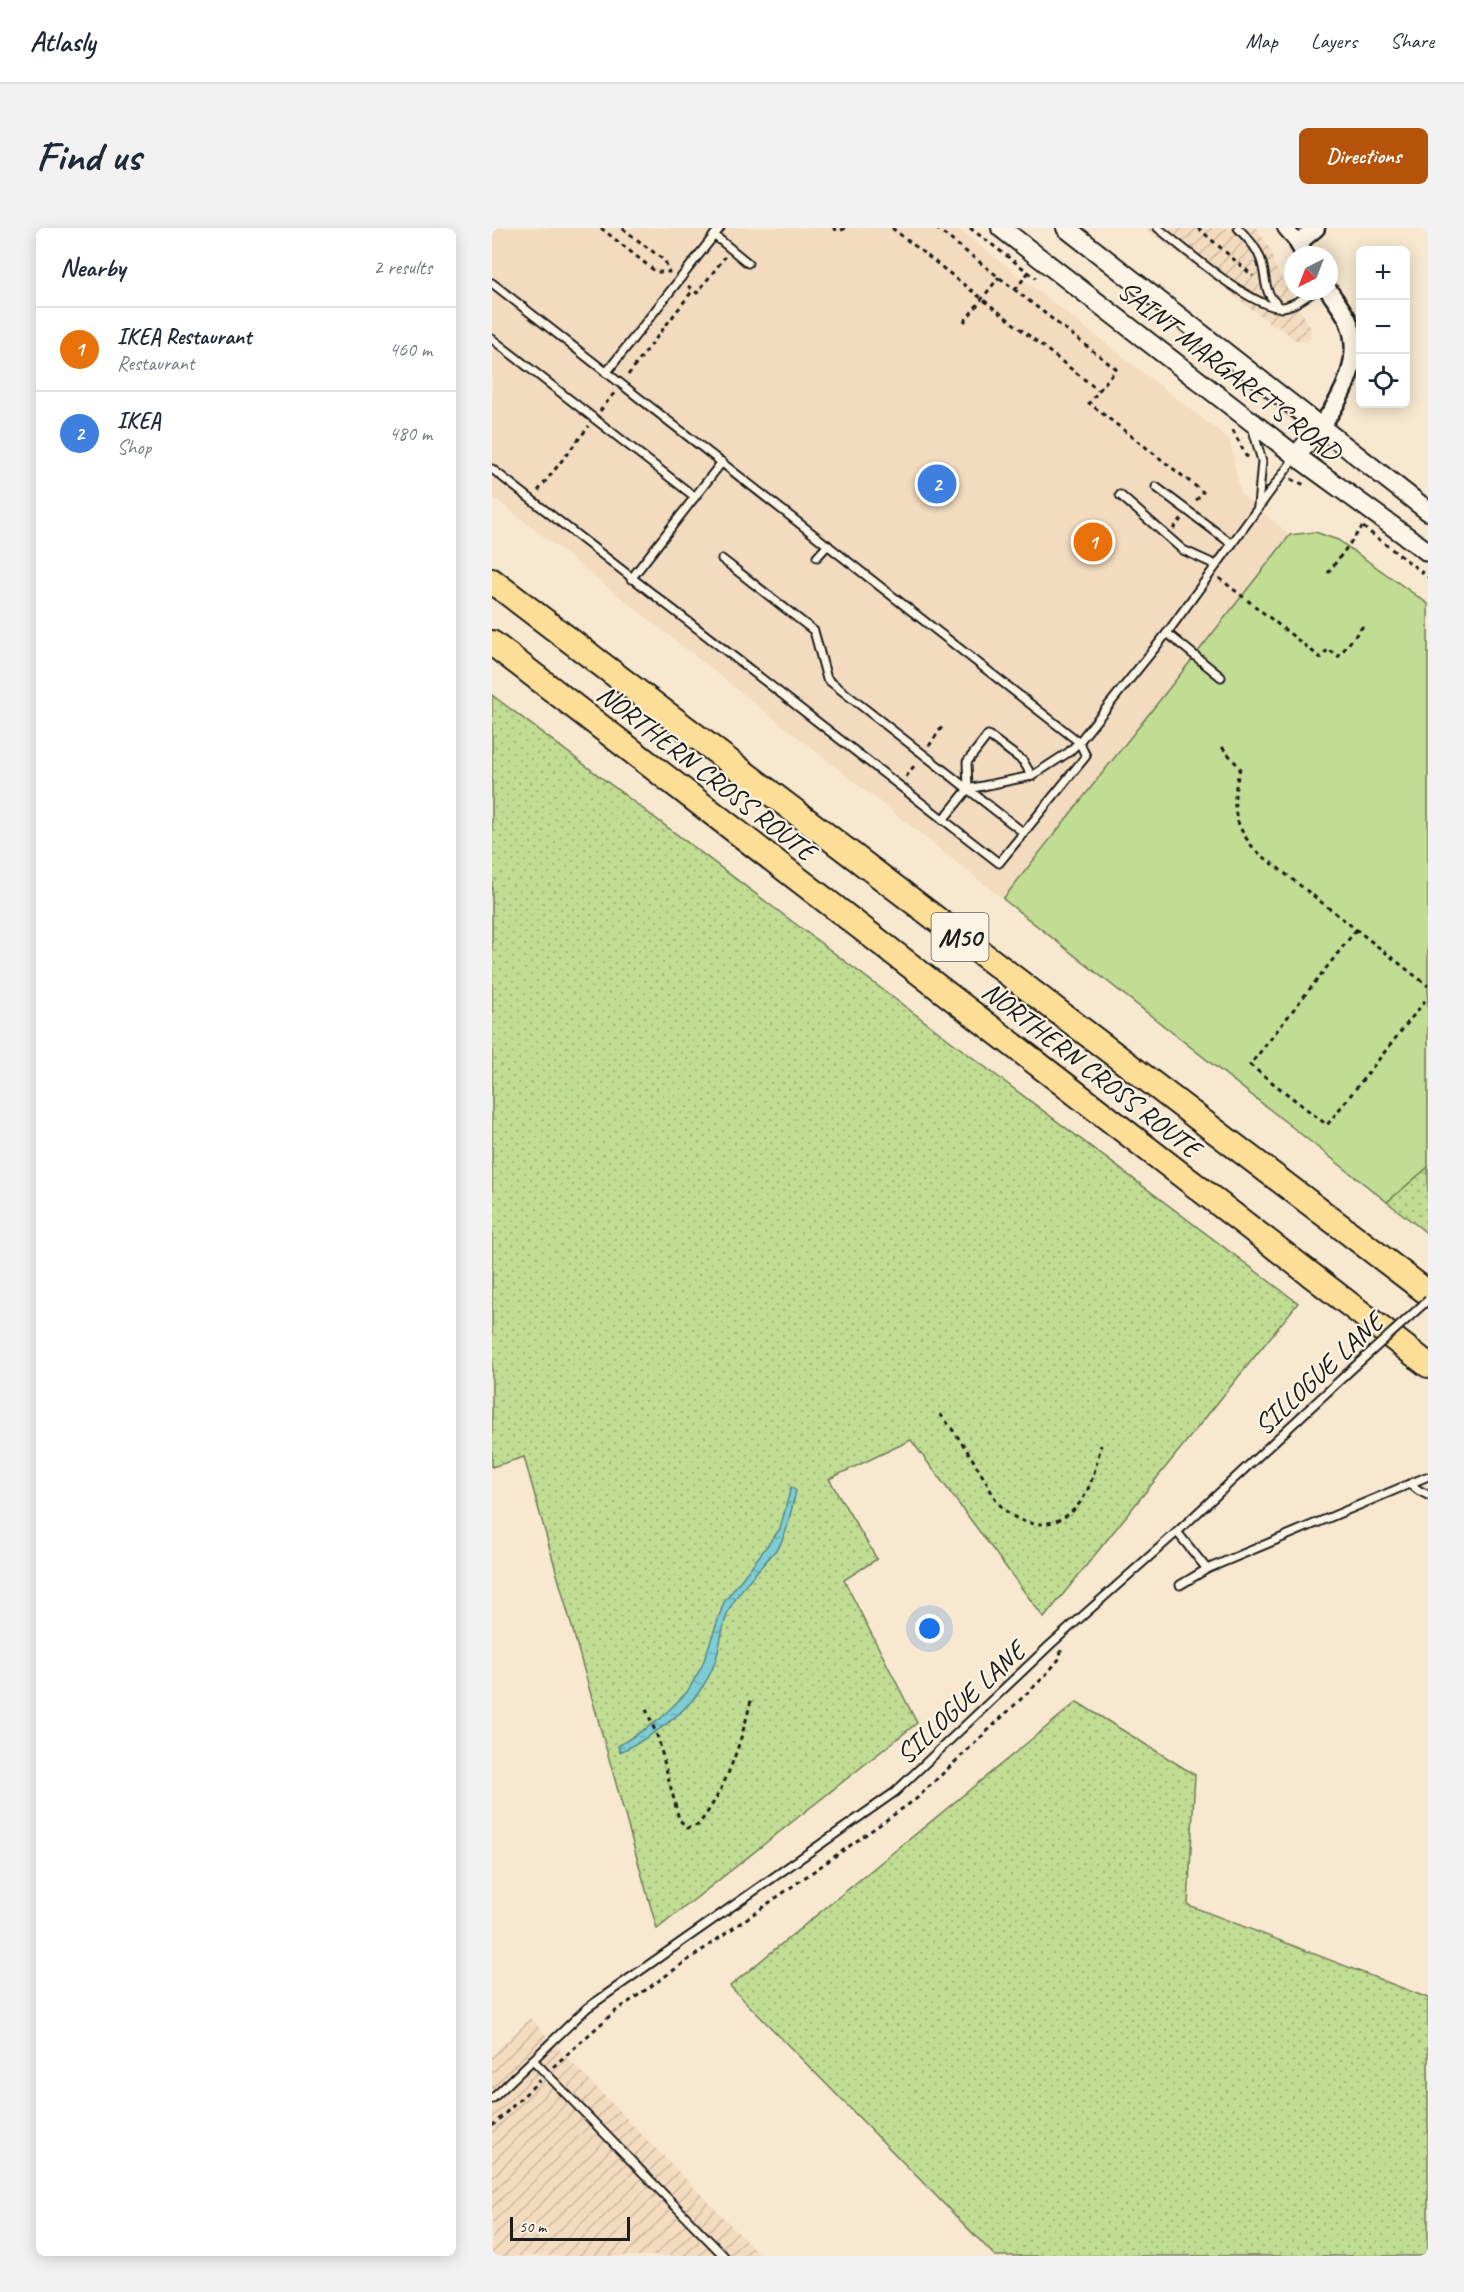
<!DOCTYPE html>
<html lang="en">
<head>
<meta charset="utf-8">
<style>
  :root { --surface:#fff; --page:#f2f2f3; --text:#1f2937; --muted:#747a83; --line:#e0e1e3; --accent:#b45309 }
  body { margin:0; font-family:Caveat,sans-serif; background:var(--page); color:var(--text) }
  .controls { position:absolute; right:18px; top:18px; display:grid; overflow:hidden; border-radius:9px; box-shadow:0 3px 15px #0003 }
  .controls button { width:54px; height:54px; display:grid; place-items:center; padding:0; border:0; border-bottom:2px solid var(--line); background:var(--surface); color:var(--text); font:30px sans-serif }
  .compass { position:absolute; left:792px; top:18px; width:54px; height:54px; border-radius:50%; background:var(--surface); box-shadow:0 3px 15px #0003; rotate:222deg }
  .scale { position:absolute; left:18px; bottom:15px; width:120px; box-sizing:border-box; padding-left:6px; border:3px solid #1c1c1c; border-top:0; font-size:16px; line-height:21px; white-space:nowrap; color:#1c1c1c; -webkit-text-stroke:4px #fcf5e5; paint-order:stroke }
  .you { position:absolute; left:438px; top:1401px; width:21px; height:21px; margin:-15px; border:4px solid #fff; border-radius:50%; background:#1a73e8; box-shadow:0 0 0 9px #1a73e833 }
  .badge { display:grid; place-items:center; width:39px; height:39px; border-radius:50%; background:var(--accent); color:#fff; font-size:20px; font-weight:700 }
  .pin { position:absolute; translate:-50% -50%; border:3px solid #fff; box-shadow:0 2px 6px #0006 }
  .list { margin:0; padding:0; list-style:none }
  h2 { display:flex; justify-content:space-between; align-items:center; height:78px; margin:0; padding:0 24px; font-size:26px }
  h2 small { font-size:20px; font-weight:400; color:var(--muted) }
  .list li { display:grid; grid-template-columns:39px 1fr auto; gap:18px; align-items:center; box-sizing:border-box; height:84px; padding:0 24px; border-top:2px solid var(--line) }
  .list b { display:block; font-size:22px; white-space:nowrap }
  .list p { margin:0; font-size:20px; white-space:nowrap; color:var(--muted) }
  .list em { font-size:20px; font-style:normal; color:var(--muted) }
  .icon { flex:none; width:33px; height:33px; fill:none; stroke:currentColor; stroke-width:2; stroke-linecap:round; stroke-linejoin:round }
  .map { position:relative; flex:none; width:936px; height:2028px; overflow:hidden; border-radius:9px }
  header { display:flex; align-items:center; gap:36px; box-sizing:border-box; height:84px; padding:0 30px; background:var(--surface); border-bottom:2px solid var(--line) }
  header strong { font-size:28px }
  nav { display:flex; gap:33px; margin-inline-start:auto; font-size:21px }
  .intro { display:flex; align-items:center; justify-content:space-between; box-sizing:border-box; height:144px; padding:0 36px }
  h1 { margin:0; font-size:42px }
  .button { padding:15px 27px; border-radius:9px; background:var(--accent); color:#fff; font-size:21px; font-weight:700 }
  main { display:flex; gap:36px; padding:0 36px }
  aside { flex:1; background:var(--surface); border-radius:9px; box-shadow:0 3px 15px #0003 }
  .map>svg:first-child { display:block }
  .built { fill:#f2dbbf }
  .industrial { fill:url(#industrial-furrows) }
  .grass { fill:url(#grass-dots); stroke:#6e7c58; stroke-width:1.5 }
  .park { fill:#c1dc93; stroke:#6e7c58; stroke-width:1.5 }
  .water { fill:url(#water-ripples); stroke:#56868b; stroke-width:1.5 }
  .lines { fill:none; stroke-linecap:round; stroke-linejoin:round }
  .service-casing { stroke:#1c1c1c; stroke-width:11 }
  .minor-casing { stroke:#1c1c1c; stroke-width:18 }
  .tertiary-casing { stroke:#1c1c1c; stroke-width:21 }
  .secondary-casing { stroke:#1c1c1c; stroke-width:22 }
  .motorway-casing { stroke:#1c1c1c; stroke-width:28 }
  .path { stroke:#1c1c1c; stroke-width:3; stroke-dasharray:4.5 4.5; stroke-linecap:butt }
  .service { stroke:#fcf5e5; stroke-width:7 }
  .minor { stroke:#fcf5e5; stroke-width:14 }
  .tertiary { stroke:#fcf5e5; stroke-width:16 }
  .secondary { stroke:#fcf5e5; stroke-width:18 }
  .motorway { stroke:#fdde96; stroke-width:24 }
  .service-bridge-casing { stroke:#1c1c1c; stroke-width:11; stroke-linecap:butt }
  .service-bridge { stroke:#fcf5e5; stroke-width:7 }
  .labels { text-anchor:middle; stroke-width:4.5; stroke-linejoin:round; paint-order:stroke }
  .shield { fill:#fcf5e5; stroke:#5f5d58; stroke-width:1.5 }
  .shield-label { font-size:27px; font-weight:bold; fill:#1c1c1c }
  .street-label { font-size:28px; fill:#1c1c1c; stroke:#fcf5e5 }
</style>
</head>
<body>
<header>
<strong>Atlasly</strong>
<nav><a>Map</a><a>Layers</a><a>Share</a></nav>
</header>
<div class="intro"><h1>Find us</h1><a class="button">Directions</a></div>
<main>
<aside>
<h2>Nearby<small>2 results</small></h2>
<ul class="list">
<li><span class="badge" style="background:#e8710a">1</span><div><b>IKEA Restaurant</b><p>Restaurant</p></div><em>460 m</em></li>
<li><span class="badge" style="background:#3f7fe0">2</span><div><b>IKEA</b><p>Shop</p></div><em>480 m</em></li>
</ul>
</aside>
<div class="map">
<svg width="936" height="2028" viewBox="0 0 936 2028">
  <defs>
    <pattern id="industrial-furrows" width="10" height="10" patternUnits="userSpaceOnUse" patternTransform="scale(1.5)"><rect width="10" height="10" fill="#f2dbbf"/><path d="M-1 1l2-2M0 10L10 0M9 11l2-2" fill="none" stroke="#cfbba4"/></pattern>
    <pattern id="grass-dots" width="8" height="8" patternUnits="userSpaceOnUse" patternTransform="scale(1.5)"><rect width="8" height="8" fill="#c1dc93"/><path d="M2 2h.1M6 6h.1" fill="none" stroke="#a5bc7e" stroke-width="1.8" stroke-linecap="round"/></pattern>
    <pattern id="water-ripples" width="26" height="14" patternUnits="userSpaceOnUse" patternTransform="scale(1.5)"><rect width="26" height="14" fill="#7ccdd5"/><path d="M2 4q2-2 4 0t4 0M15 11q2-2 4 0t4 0" fill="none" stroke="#6bafb6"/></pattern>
  </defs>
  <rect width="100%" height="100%" fill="#f8e8d0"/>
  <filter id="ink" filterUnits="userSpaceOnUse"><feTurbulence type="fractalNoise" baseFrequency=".0167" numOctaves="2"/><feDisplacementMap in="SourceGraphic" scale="12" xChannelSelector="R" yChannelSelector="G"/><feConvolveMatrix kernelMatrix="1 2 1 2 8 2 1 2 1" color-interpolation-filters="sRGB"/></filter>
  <g filter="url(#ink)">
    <polygon class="built" points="0,0 465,0 738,212 748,265 798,307 511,671 0,268"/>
    <g class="industrial">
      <polygon points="653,0 764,0 780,24 782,37 819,100 818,111 813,114 805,113 784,97 782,98"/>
      <polygon points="38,1790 80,1835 269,2028 0,2028 0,1828"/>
    </g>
    <g class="grass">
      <polygon points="0,467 806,1075 552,1390 419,1212 337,1251 385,1331 352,1352 425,1495 165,1701 32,1229 0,1239"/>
      <polygon points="936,939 936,1006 895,974"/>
      <polygon points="585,1474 703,1547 696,1677 936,1770 936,2028 503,2028 238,1758"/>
    </g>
    <polygon class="park" points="823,304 846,312 936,376 936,939 895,974 511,671 798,307"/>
    <path class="water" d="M299,1259L304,1263L295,1300L288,1317C272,1337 249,1358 237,1382C230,1397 229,1415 224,1431C210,1475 167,1505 128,1524L126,1518L167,1492L195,1464L210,1438L232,1374L288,1301Z"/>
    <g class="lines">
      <g class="service-casing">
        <g id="service">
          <path d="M666,0C689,18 763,83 790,79C802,78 813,69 823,63"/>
          <path d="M746,0C755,10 765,19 769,32C776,53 769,63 789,80"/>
          <polyline points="222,7 256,35"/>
          <polyline points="0,55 587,514 577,524 540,548 476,561 451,592"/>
          <polyline points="0,111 203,269"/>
          <polyline points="114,145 228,0"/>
          <polyline points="761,202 770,233 766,278"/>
          <polyline points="0,241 507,635 594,528 587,514 675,405 804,228"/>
          <polyline points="664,259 740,316"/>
          <polyline points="628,267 691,322 724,337"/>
          <polyline points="325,329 336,317"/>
          <polyline points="230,331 322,403 335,451 532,605"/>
          <polyline points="139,351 230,234"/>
          <polyline points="675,405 729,449"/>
          <polyline points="476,561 475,534 496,507 531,533 540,548"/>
          <polyline points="919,1256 926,1262 936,1267"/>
          <polyline points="685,1304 715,1341"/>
          <polyline points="688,1357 715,1341 934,1249"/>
          <polyline points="41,1832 232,2028"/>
          <polyline points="0,1871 95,1780 403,1564 559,1416 685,1304 861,1140"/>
        </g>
      </g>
      <g class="minor-casing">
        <polyline id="minor" points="793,0 806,15"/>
      </g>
      <g class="tertiary-casing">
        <g id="tertiary">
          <polyline points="813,27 806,15 824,0"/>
          <path d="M830,197C851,168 873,128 855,90C850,81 843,72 837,63"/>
        </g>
      </g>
      <g class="secondary-casing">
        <g id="secondary">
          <polyline points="509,0 804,228 936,324"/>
          <polyline points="574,0 936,283"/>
          <polyline points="804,228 830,197"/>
        </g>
      </g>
      <g class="motorway-casing">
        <g id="motorway">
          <polyline points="0,353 936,1065"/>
          <polyline points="0,415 936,1137"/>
        </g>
      </g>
      <g class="path">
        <polyline points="109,0 164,44 177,44 173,33 130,0"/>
        <polyline points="341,0 346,3 355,0"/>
        <polyline points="400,0 606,162"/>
        <polyline points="444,0 624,141 597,175 711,264 702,275"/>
        <polyline points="478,0 544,50"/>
        <polyline points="706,0 761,48"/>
        <polyline points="196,58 205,65 233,29"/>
        <polyline points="523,62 536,45"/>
        <polyline points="472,94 507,49"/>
        <polyline points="136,147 201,62"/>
        <polyline points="108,183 123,164"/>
        <polyline points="741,202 754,228 757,229"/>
        <polyline points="799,251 815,258"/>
        <polyline points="46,263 97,198"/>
        <polyline points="871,299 936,349"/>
        <polyline points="681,301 690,290"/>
        <polyline points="836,345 870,299"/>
        <polyline points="727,350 829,430 836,421 846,429 871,398"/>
        <polyline points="437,518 452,496"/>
        <path d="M730,519L748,540C739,576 740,594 763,622L936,758"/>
        <polyline points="414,549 424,535"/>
        <polyline points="864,702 758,837 835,897 936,769"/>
        <path d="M448,1186C464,1205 478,1226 490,1247C498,1259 502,1273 513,1282C522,1291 538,1297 551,1296C593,1290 601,1252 609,1217"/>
        <path d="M154,1481L166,1510L187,1591L195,1600L206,1597C234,1562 249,1515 259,1472"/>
        <polyline points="61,1839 121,1785 424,1571 551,1450 568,1430 569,1422"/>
        <polyline points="0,1898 48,1852"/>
      </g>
      <use href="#service" class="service"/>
      <use href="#minor" class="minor"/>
      <use href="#tertiary" class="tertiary"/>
      <use href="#secondary" class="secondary"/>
      <use href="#motorway" class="motorway"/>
      <g class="service-bridge-casing">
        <polyline id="service-bridge" points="861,1140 936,1072"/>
      </g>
      <use href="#service-bridge" class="service-bridge"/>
    </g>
  </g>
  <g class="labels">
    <rect class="shield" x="439.5" y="685" width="57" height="48" rx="4.5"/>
    <g class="shield-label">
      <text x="468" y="718">M50</text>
    </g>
    <g class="street-label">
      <text transform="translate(738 142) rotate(38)" y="10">SAINT MARGARET'S ROAD</text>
      <text transform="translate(215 544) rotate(38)" y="10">NORTHERN CROSS ROUTE</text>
      <text transform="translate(600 841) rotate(38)" y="10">NORTHERN CROSS ROUTE</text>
      <text transform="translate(826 1145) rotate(-43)" y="10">SILLOGUE LANE</text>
      <text transform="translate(468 1474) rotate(-43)" y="10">SILLOGUE LANE</text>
    </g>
  </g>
</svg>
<div class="controls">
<button>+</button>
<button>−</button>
<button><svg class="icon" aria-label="locate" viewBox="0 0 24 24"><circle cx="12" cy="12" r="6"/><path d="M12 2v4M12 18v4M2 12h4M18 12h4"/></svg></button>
</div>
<svg class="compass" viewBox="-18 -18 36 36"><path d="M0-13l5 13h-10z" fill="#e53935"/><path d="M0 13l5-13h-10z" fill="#747a83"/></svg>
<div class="scale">50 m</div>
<div class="you"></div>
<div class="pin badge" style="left:601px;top:314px;background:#e8710a">1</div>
<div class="pin badge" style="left:445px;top:256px;background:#3f7fe0">2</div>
</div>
</main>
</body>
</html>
